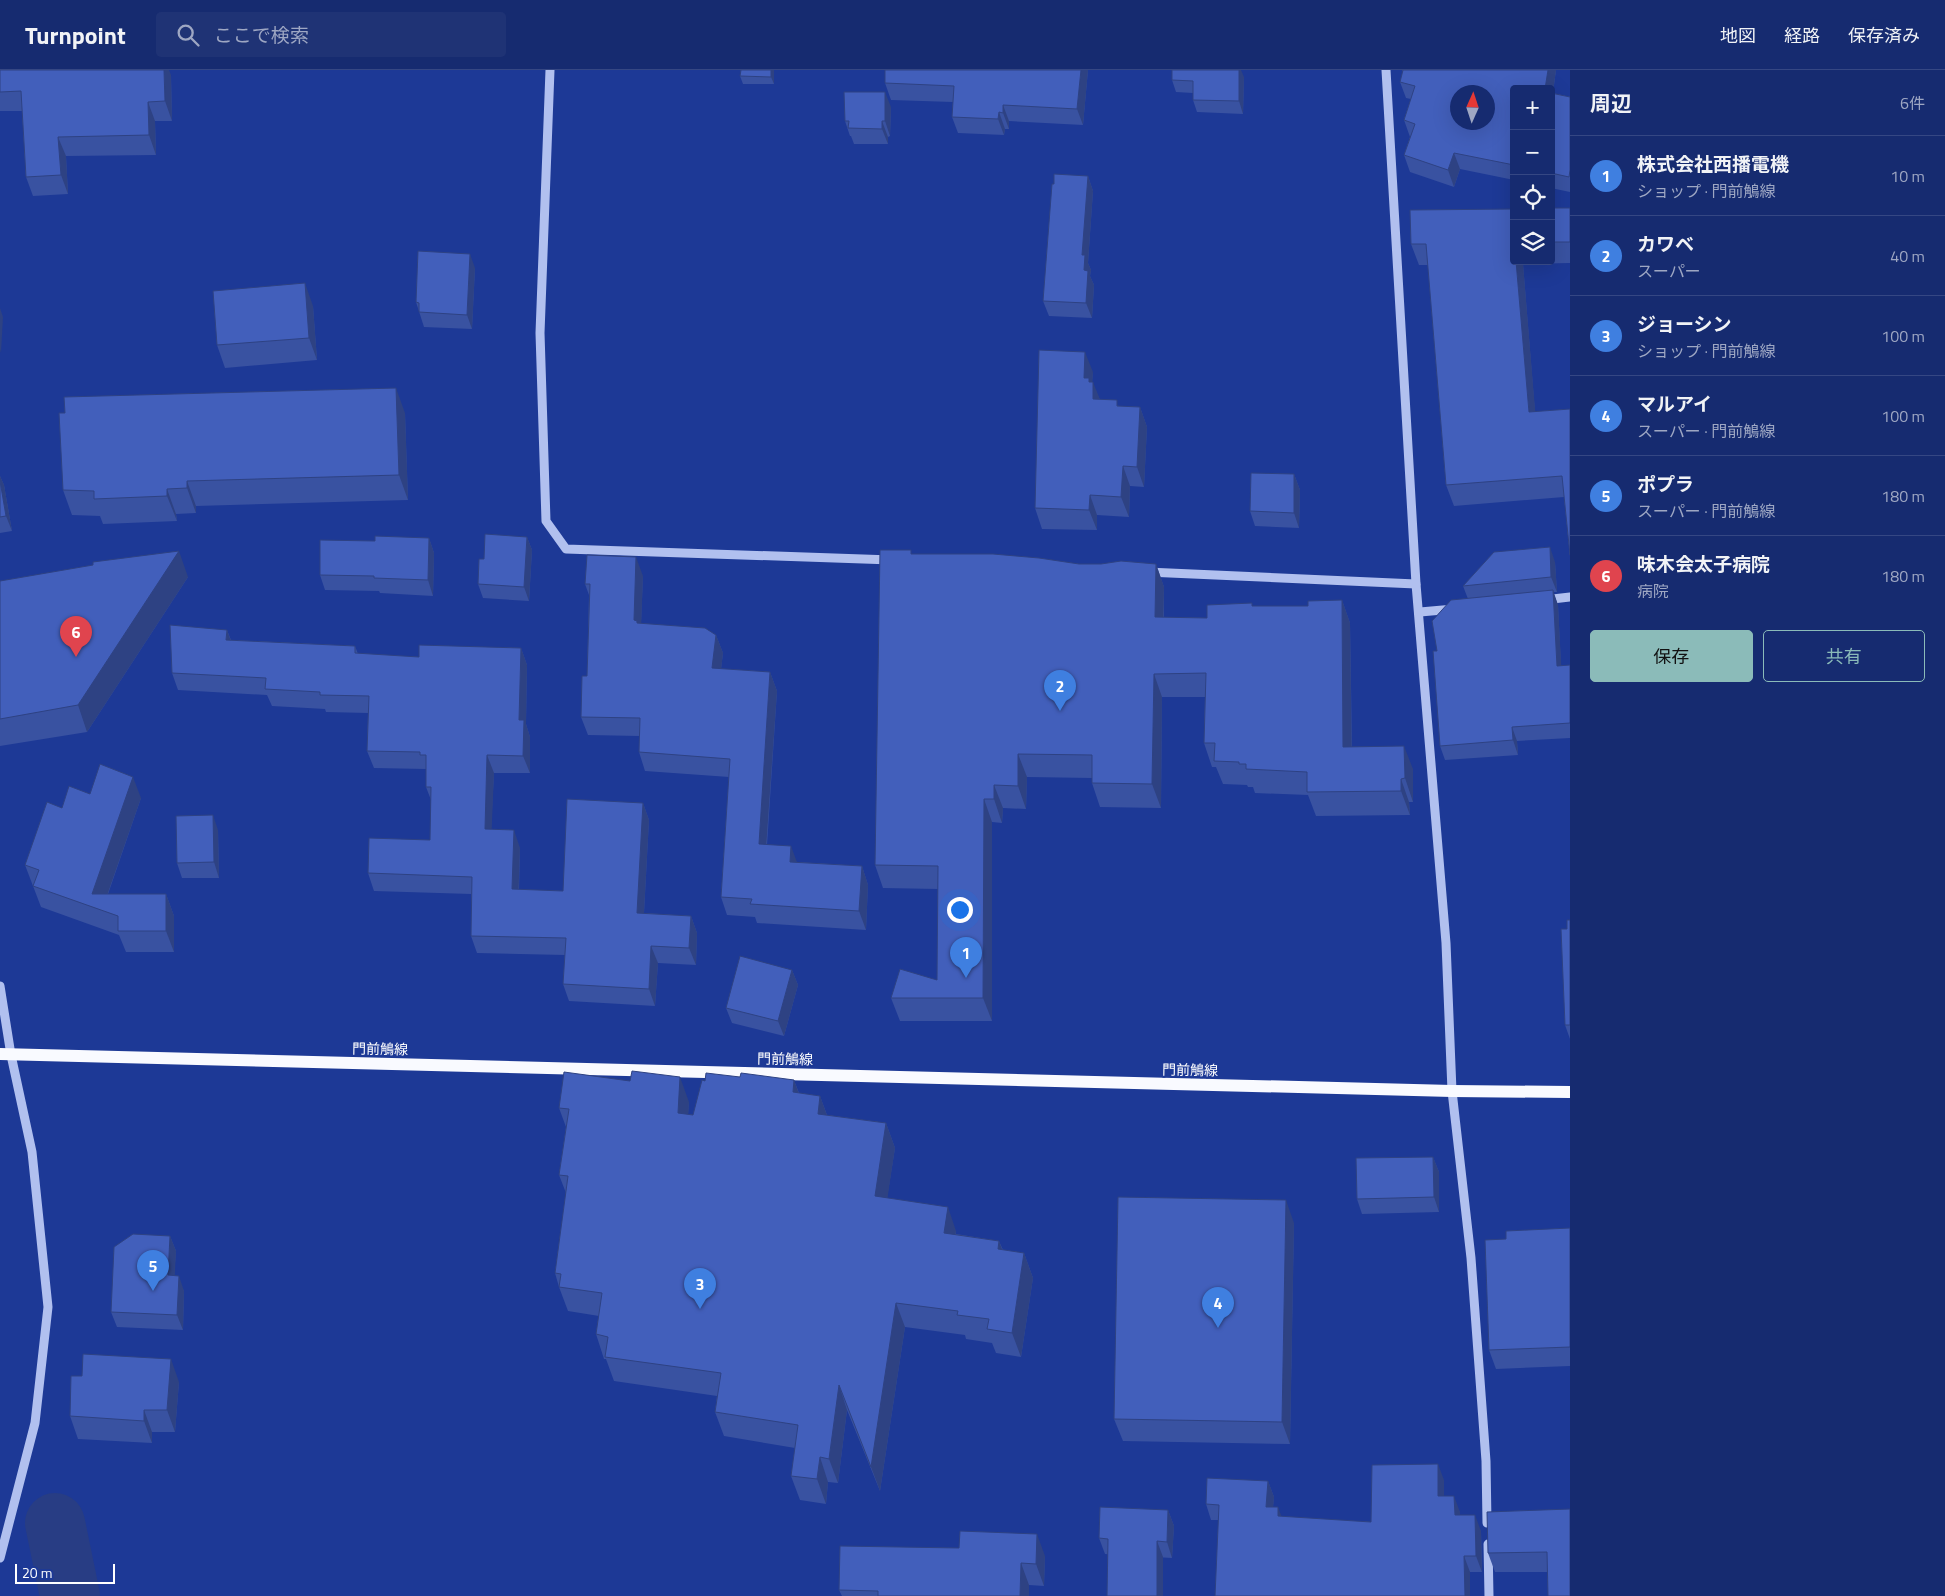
<!DOCTYPE html>
<html lang="ja">
<head>
<meta charset="utf-8">
<style>
  :root { --surface:#162b70; --page:#1f3375; --text:#f1f3f6; --muted:#9ea7c3; --line:#354783; --accent:#8bbbb9 }
  body { margin:0; font-family:"Titillium Web","Noto Sans JP",sans-serif; background:var(--page); color:var(--text) }
  .controls { position:absolute; right:15px; top:15px; display:grid; overflow:hidden; border-radius:5px; box-shadow:0 5px 20px #0002 }
  .controls button { width:45px; height:45px; display:grid; place-items:center; padding:0; border:0; border-bottom:1px solid var(--line); background:var(--surface); color:var(--text); font:25px sans-serif }
  .compass { position:absolute; left:1450px; top:15px; width:45px; height:45px; border-radius:50%; background:var(--surface); box-shadow:0 5px 20px #0002; rotate:3deg }
  .scale { position:absolute; left:15px; bottom:12px; width:100px; box-sizing:border-box; padding-left:5px; border:2px solid #fff; border-top:0; font-size:14px; line-height:18px; white-space:nowrap; color:#fff; -webkit-text-stroke:4px #1d3996; paint-order:stroke }
  .you { position:absolute; left:959px; top:839px; width:18px; height:18px; margin:-12px; border:4px solid #fff; border-radius:50%; background:#1a73e8; box-shadow:0 0 0 8px #1a73e833 }
  .badge { display:grid; place-items:center; width:32px; height:32px; border-radius:50%; background:var(--accent); color:#fff; font-size:16px; font-weight:700 }
  .pin { position:absolute; translate:-50% -41px; filter:drop-shadow(0 1px 2px #0008) }
  .pin::after { content:''; position:absolute; top:26px; width:18px; height:15px; background:inherit; clip-path:polygon(0 0,100% 0,50% 100%) }
  .list { margin:0; padding:0; list-style:none }
  h2 { display:flex; justify-content:space-between; align-items:center; height:65px; margin:0; padding:0 20px; font-size:21px }
  h2 small { font-size:16px; font-weight:400; color:var(--muted) }
  .list li { display:grid; grid-template-columns:32px 1fr auto; gap:15px; align-items:center; box-sizing:border-box; height:80px; padding:0 20px; border-top:1px solid var(--line) }
  .list b { display:block; font-size:19px; white-space:nowrap }
  .list p { margin:0; font-size:16px; white-space:nowrap; color:var(--muted) }
  .list em { font-size:16px; font-style:normal; color:var(--muted) }
  .actions { display:flex; gap:10px; padding:15px 20px }
  .actions a { flex:1; padding:11px 0; border:1px solid var(--accent); border-radius:5px; text-align:center; font-size:18px; color:var(--accent) }
  .actions .main { background:var(--accent); color:#111 }
  .icon { flex:none; width:28px; height:28px; fill:none; stroke:currentColor; stroke-width:2; stroke-linecap:round; stroke-linejoin:round }
  .map { position:relative; flex:none; width:1570px; height:1526px; overflow:hidden }
  header { display:flex; align-items:center; gap:30px; box-sizing:border-box; height:70px; padding:0 25px; background:var(--surface); border-bottom:1px solid var(--line) }
  header strong { font-size:24px }
  nav { display:flex; gap:28px; margin-inline-start:auto; font-size:18px }
  .search { width:350px; height:45px; background:var(--page); display:flex; align-items:center; gap:12px; box-sizing:border-box; padding:0 18px; border-radius:5px; color:var(--muted); font-size:19px }
  main { display:flex }
  aside { flex:1; background:var(--surface) }
  .map>svg:first-child { display:block }
  .lines { fill:none; stroke-linecap:round; stroke-linejoin:round }
  .river { stroke:#283d84; stroke-width:60 }
  .minor { stroke:#b1c0ef; stroke-width:9 }
  .major { stroke:#f9faff; stroke-width:12 }
  .wall { fill:#3952a1 }
  .shaded-wall { fill:#2e4283 }
  .building { fill:#425fbb; stroke:#2e4283; fill-rule:evenodd }
  .labels { text-anchor:middle; stroke-width:4; stroke-linejoin:round; paint-order:stroke }
  .street-label { font-size:14px; fill:#fff; stroke:#1d3996 }
</style>
</head>
<body>
<header>
<strong>Turnpoint</strong>
<div class="search"><svg class="icon" aria-label="search" viewBox="0 0 24 24"><circle cx="10" cy="10" r="6"/><path d="M15 15l6 6"/></svg>ここで検索</div>
<nav><a>地図</a><a>経路</a><a>保存済み</a></nav>
</header>
<main>
<div class="map">
<svg width="1570" height="1526" viewBox="0 0 1570 1526">
  <rect width="100%" height="100%" fill="#1d3996"/>
  <g class="lines">
    <polyline class="river" points="55,1453 70,1526"/>
    <g class="minor">
      <polyline points="550,0 540,263 546,451 566,479 892,490"/>
      <polyline points="1386,0 1416,514 1446,873 1452,1021 1471,1188 1486,1391 1487,1453"/>
      <polyline points="1147,502 1416,514"/>
      <polyline points="1544,530 1570,527"/>
      <polyline points="1420,542 1454,539"/>
      <polyline points="0,916 11,985 32,1082 48,1237 35,1353 0,1488"/>
      <polyline points="1488,1474 1489,1526"/>
    </g>
    <polyline class="major" points="0,984 1452,1021 1570,1022"/>
  </g>
  <g class="wall">
    <polygon points="0,0 171,5 172,51 155,51 156,85 66,86 68,124 33,126 26,107 22,41 0,41"/>
    <polygon points="741,0 774,0 774,14 743,14 740,6"/>
    <polygon points="1088,0 1083,55 1009,51 1009,59 1005,59 1004,65 958,63 952,47 953,32 891,30 885,13"/>
    <polygon points="1402,0 1556,0 1553,23 1570,27 1570,122 1551,118 1551,19 1514,19 1514,110 1460,99 1454,117 1410,102 1404,85 1410,67 1404,50 1411,29 1406,28 1400,12 1403,2"/>
    <polygon points="1244,7 1243,44 1197,42 1193,30 1193,23 1176,22 1172,10"/>
    <polygon points="891,37 890,66 888,67 888,74 854,74 851,66 850,66 845,51"/>
    <polygon points="1088,106 1093,121 1088,193 1091,200 1090,206 1094,215 1092,248 1049,246 1043,231 1054,114"/>
    <polygon points="1551,138 1570,138 1570,193 1523,194 1535,342 1570,339 1570,486 1564,427 1454,436 1446,415 1428,195 1419,195 1411,174 1410,140 1514,191 1551,191"/>
    <polygon points="475,198 472,259 424,257 416,232"/>
    <polygon points="313,236 317,290 225,298 217,275"/>
    <polygon points="1093,302 1092,312 1100,330 1119,336 1140,337 1147,357 1144,417 1130,416 1129,447 1097,445 1097,460 1042,459 1035,438"/>
    <polygon points="405,343 408,430 196,436 196,443 176,444 177,451 103,454 100,446 72,445 63,420"/>
    <polygon points="1294,404 1300,420 1299,458 1255,456 1250,441"/>
    <polygon points="0,406 4,415 12,461 0,463"/>
    <polygon points="527,467 532,480 529,531 483,528 478,514 484,489"/>
    <polygon points="429,468 434,483 433,526 380,523 379,521 325,520 320,505 375,471"/>
    <polygon points="913,484 1079,494 1156,494 1164,517 1164,547 1207,548 1253,536 1308,536 1342,530 1350,553 1352,677 1413,699 1413,732 1409,732 1410,745 1316,746 1308,725 1255,723 1253,717 1248,717 1247,715 1223,714 1216,697 1212,697 1204,673 1205,627 1162,627 1161,738 1100,737 1092,713 1092,708 1027,707 1026,739 1003,738 1002,753 992,752 992,951 900,951 891,928 937,910 938,819 883,818 875,795"/>
    <polygon points="1555,492 1557,522 1553,522 1558,535 1561,596 1570,595 1570,668 1517,671 1518,685 1445,690 1440,676 1437,581 1468,529 1463,516"/>
    <polygon points="643,506 641,553 716,565 723,583 721,599 770,602 777,621 767,775 797,792 862,796 868,815 866,860 757,853 755,847 727,845 721,827 729,707 645,701 639,682 639,666 588,665 581,647 587,606 589,525 585,514"/>
    <polygon points="188,507 87,662 0,676 0,511"/>
    <polygon points="227,560 231,570 355,576 358,584 419,587 521,578 527,595 526,654 530,667 530,703 494,703 491,759 520,778 519,820 563,821 643,733 649,750 644,843 691,846 697,863 696,895 658,893 655,936 569,931 563,914 565,885 477,883 471,866 471,824 374,821 368,803 430,770 431,730 426,717 426,699 374,698 367,681 368,643 326,642 325,639 272,636 267,625 178,620 172,603"/>
    <polygon points="90,724 141,728 108,824 166,824 174,846 174,882 126,882 119,865 41,837 25,795 62,738"/>
    <polygon points="218,760 219,808 182,808 177,793"/>
    <polygon points="1570,850 1570,969 1565,955 1567,859"/>
    <polygon points="792,900 798,915 784,966 732,953 726,938"/>
    <polygon points="740,1007 794,1010 799,1023 820,1026 827,1045 886,1053 895,1078 887,1128 956,1161 956,1164 999,1171 1003,1180 1024,1183 1033,1208 1021,1287 996,1283 992,1273 966,1269 965,1265 905,1257 880,1421 847,1340 838,1413 828,1412 826,1434 800,1430 791,1406 795,1378 724,1366 715,1342 717,1326 614,1311 606,1289 604,1289 596,1264 599,1246 568,1241 559,1217 555,1203 566,1123 559,1105 566,1057 559,1038 689,1032 688,1044 693,1045 705,1011"/>
    <polygon points="1433,1087 1439,1102 1439,1142 1362,1144 1357,1129"/>
    <polygon points="1294,1153 1290,1374 1123,1371 1114,1349"/>
    <polygon points="1570,1158 1570,1296 1496,1299 1489,1280 1506,1169"/>
    <polygon points="170,1166 176,1181 174,1206 184,1221 183,1260 117,1257 111,1242"/>
    <polygon points="82,1306 179,1312 175,1362 152,1362 152,1373 78,1369 70,1346"/>
    <polygon points="1444,1410 1444,1426 1460,1442 1460,1445 1481,1461 1482,1502 1470,1502 1218,1450 1211,1450 1206,1434 1268,1411 1274,1427 1273,1437 1282,1447 1371,1452"/>
    <polygon points="1570,1439 1547,1502 1495,1502 1488,1483"/>
    <polygon points="1168,1440 1174,1456 1172,1488 1105,1484 1099,1468"/>
    <polygon points="1045,1486 1044,1516 1029,1515 1029,1526 842,1526 839,1520"/>
  </g>
  <g class="shaded-wall">
    <polygon points="164,0 169,0 171,5 172,51 165,31"/>
    <polygon points="771,0 774,0 774,14 771,7"/>
    <polygon points="1081,0 1088,0 1083,55 1077,39"/>
    <polygon points="1237,0 1241,0 1244,7 1243,44 1239,31"/>
    <polygon points="1548,0 1556,0 1551,36 1551,19 1545,19"/>
    <polygon points="885,22 891,37 890,66 885,51"/>
    <polygon points="148,32 155,51 156,85 149,65"/>
    <polygon points="1003,35 1009,51 1009,59 1003,43"/>
    <polygon points="999,42 1005,59 1004,65 998,49"/>
    <polygon points="882,51 888,67 888,74 882,59"/>
    <polygon points="58,67 66,86 68,124 61,105"/>
    <polygon points="1454,83 1460,99 1454,117 1448,100"/>
    <polygon points="1088,106 1093,121 1088,193 1091,200 1090,206 1094,215 1092,248 1086,233 1084,200 1082,185"/>
    <polygon points="470,184 475,198 472,259 467,245"/>
    <polygon points="1516,191 1522,191 1523,194 1537,363 1529,342"/>
    <polygon points="305,213 313,236 317,290 309,268"/>
    <polygon points="0,238 3,247 1,283 0,279"/>
    <polygon points="1085,282 1093,302 1092,316 1093,312 1101,332 1100,350 1084,308"/>
    <polygon points="396,318 405,343 408,430 399,405"/>
    <polygon points="1140,337 1147,357 1144,417 1137,397"/>
    <polygon points="1123,396 1130,416 1129,447 1121,427"/>
    <polygon points="1294,404 1300,420 1299,458 1294,443"/>
    <polygon points="0,406 4,415 12,461 6,446 0,411"/>
    <polygon points="187,411 196,436 196,443 187,418"/>
    <polygon points="167,419 176,444 177,451 167,426"/>
    <polygon points="1090,425 1097,445 1097,460 1089,440"/>
    <polygon points="527,467 532,480 529,531 524,517"/>
    <polygon points="429,468 434,483 433,526 428,510"/>
    <polygon points="1550,477 1555,492 1557,522 1551,507"/>
    <polygon points="179,481 188,507 87,662 78,635"/>
    <polygon points="636,487 643,506 641,560 634,550"/>
    <polygon points="1156,494 1164,517 1163,570 1155,547"/>
    <polygon points="1553,520 1558,535 1562,610 1557,596"/>
    <polygon points="1342,530 1350,553 1352,700 1343,677"/>
    <polygon points="227,560 233,577 226,570"/>
    <polygon points="716,565 723,583 719,617 712,598"/>
    <polygon points="521,578 527,595 526,654 530,667 530,703 523,686 519,650"/>
    <polygon points="770,602 777,621 765,793 759,774"/>
    <polygon points="1154,604 1162,627 1161,738 1152,714"/>
    <polygon points="1512,657 1517,671 1518,685 1513,670"/>
    <polygon points="1404,676 1413,699 1413,732 1405,708"/>
    <polygon points="1018,684 1027,707 1026,739 1018,716"/>
    <polygon points="487,685 494,703 491,776 485,759"/>
    <polygon points="133,707 141,728 102,840 92,824"/>
    <polygon points="1401,709 1409,732 1410,745 1401,721"/>
    <polygon points="994,715 1003,738 1002,753 994,729"/>
    <polygon points="984,729 992,752 992,951 983,928"/>
    <polygon points="643,733 649,750 643,860 637,843"/>
    <polygon points="213,745 218,760 219,808 214,792"/>
    <polygon points="514,760 520,778 518,837 512,819"/>
    <polygon points="791,776 798,795 790,792"/>
    <polygon points="862,796 868,815 866,860 859,841"/>
    <polygon points="166,824 174,846 174,882 166,861"/>
    <polygon points="691,846 697,863 696,895 689,878"/>
    <polygon points="651,876 658,893 655,936 649,919"/>
    <polygon points="792,900 798,915 784,966 778,951"/>
    <polygon points="680,1007 689,1032 687,1067 678,1043"/>
    <polygon points="794,1010 803,1035 793,1022"/>
    <polygon points="820,1026 829,1051 818,1044"/>
    <polygon points="886,1053 895,1078 884,1151 875,1126"/>
    <polygon points="1433,1087 1439,1102 1439,1142 1434,1127"/>
    <polygon points="1286,1130 1294,1153 1290,1374 1282,1352"/>
    <polygon points="948,1137 956,1161 953,1187 944,1163"/>
    <polygon points="170,1166 176,1181 174,1221 168,1205"/>
    <polygon points="999,1171 1008,1195 998,1179"/>
    <polygon points="1024,1183 1033,1208 1021,1287 1012,1263"/>
    <polygon points="179,1206 184,1221 183,1260 177,1245"/>
    <polygon points="896,1233 905,1257 880,1421 871,1397"/>
    <polygon points="171,1289 179,1312 175,1362 167,1340"/>
    <polygon points="839,1315 847,1340 838,1413 829,1389"/>
    <polygon points="144,1340 152,1362 152,1373 144,1351"/>
    <polygon points="820,1387 828,1412 826,1434 817,1409"/>
    <polygon points="1438,1394 1444,1410 1444,1442 1438,1426"/>
    <polygon points="1268,1411 1274,1427 1272,1453 1266,1437"/>
    <polygon points="1454,1426 1460,1442 1460,1461 1455,1445"/>
    <polygon points="1278,1437 1284,1453 1278,1446"/>
    <polygon points="1168,1440 1174,1456 1172,1488 1167,1472"/>
    <polygon points="1475,1445 1481,1461 1482,1502 1476,1486"/>
    <polygon points="1037,1464 1045,1486 1044,1516 1036,1494"/>
    <polygon points="1157,1471 1163,1487 1163,1526 1157,1526"/>
    <polygon points="1464,1486 1470,1502 1470,1526 1465,1526"/>
    <polygon points="1021,1493 1029,1515 1029,1526 1020,1526"/>
  </g>
  <g class="building">
    <polygon points="0,0 164,0 165,31 148,32 149,65 58,67 61,105 26,107 21,21 0,22"/>
    <polygon points="741,0 771,0 771,7 740,6"/>
    <polygon points="885,0 1081,0 1077,39 1003,35 1003,43 999,42 998,49 952,47 954,16 885,13"/>
    <polygon points="1172,0 1239,0 1239,31 1193,30 1193,11 1172,10"/>
    <path d="M1403,0H1548L1545,19H1514V95L1454,83L1448,100L1404,85L1415,54L1404,50L1415,16L1400,12ZM1458,22H1488V52H1458Z"/>
    <polygon points="844,22 885,22 885,51 882,51 882,59 848,58 849,51 845,51"/>
    <polygon points="1551,23 1570,27 1570,100 1569,107 1551,103"/>
    <polygon points="1054,104 1088,106 1082,185 1085,185 1084,200 1088,201 1086,233 1043,231 1052,114 1054,114"/>
    <rect x="1551" y="138" width="19" height="34"/>
    <polygon points="1514,139 1514,191 1516,191 1529,342 1570,339 1570,485 1562,406 1446,415 1426,174 1411,174 1410,140"/>
    <polygon points="418,181 470,184 467,245 419,242 419,233 416,232"/>
    <polygon points="305,213 309,268 217,275 213,221"/>
    <polygon points="1039,280 1085,282 1084,308 1089,308 1089,312 1093,312 1093,329 1117,330 1117,336 1140,337 1137,397 1123,396 1121,427 1090,425 1089,440 1035,438"/>
    <polygon points="396,318 399,405 187,411 187,418 167,419 167,426 94,429 94,421 63,420 59,343 65,343 64,327"/>
    <polygon points="1251,403 1294,404 1294,443 1250,441"/>
    <polygon points="0,411 6,446 0,447"/>
    <polygon points="485,464 527,467 524,517 478,514 479,489 484,489"/>
    <polygon points="375,466 429,468 428,510 374,508 374,506 320,505 320,470 375,471"/>
    <polygon points="1550,477 1551,507 1463,516 1494,482"/>
    <polygon points="880,480 911,480 911,484 993,484 1039,488 1079,494 1101,494 1121,491 1156,494 1155,547 1207,548 1207,535 1252,533 1252,536 1308,536 1308,531 1342,530 1343,677 1404,676 1405,708 1401,709 1401,721 1307,722 1307,702 1246,699 1246,694 1239,694 1239,692 1214,691 1215,673 1204,673 1206,603 1154,604 1152,714 1092,713 1092,685 1018,684 1018,716 994,715 994,729 984,729 983,928 891,928 900,899 937,910 938,796 875,795"/>
    <polygon points="179,481 78,635 0,649 0,511 93,495 93,492"/>
    <polygon points="587,485 636,487 634,550 637,551 637,553 705,558 716,565 712,598 770,602 759,774 791,776 790,792 862,796 859,841 750,834 752,829 721,827 730,689 639,682 640,648 581,647 582,606 587,606 590,514 585,514"/>
    <polygon points="1553,520 1557,596 1570,595 1570,653 1512,657 1513,670 1440,676 1433,581 1437,581 1432,551 1451,530"/>
    <polygon points="170,555 227,560 226,570 355,576 355,583 419,587 419,575 521,578 519,650 524,650 523,686 487,685 485,759 514,760 512,819 563,821 567,729 643,733 637,843 691,846 689,878 651,876 649,919 563,914 566,868 471,866 472,807 368,803 369,768 430,770 431,717 426,717 426,685 420,685 420,682 367,681 369,626 320,625 320,622 265,619 266,608 172,603"/>
    <polygon points="100,694 133,707 92,824 166,824 166,861 118,861 118,846 33,816 39,800 25,795 47,732 62,738 69,716 90,724"/>
    <polygon points="213,745 214,792 177,793 176,746"/>
    <polygon points="1567,850 1570,850 1570,955 1565,955 1561,859 1567,859"/>
    <polygon points="740,886 792,900 778,951 726,938"/>
    <polygon points="632,1001 680,1007 678,1043 693,1045 702,1010 705,1011 706,1003 740,1007 741,1003 794,1010 793,1022 820,1026 818,1044 886,1053 875,1126 948,1137 944,1163 999,1171 998,1179 1024,1183 1012,1263 987,1259 989,1249 957,1245 958,1241 896,1233 871,1397 839,1315 829,1389 820,1387 817,1409 791,1406 798,1355 715,1342 721,1303 605,1287 608,1267 596,1264 602,1223 559,1217 561,1204 555,1203 568,1106 559,1105 569,1039 559,1038 564,1002 630,1011"/>
    <polygon points="1433,1087 1434,1127 1357,1129 1356,1088"/>
    <polygon points="1118,1127 1286,1130 1282,1352 1114,1349"/>
    <polygon points="1570,1158 1570,1277 1489,1280 1485,1170 1506,1169 1506,1161"/>
    <polygon points="133,1164 170,1166 168,1205 179,1206 177,1245 111,1242 114,1177"/>
    <polygon points="83,1284 171,1289 167,1340 144,1340 144,1351 70,1346 71,1306 82,1306"/>
    <polygon points="1438,1394 1438,1426 1454,1426 1455,1445 1475,1445 1476,1486 1464,1486 1465,1526 1215,1526 1219,1435 1206,1434 1207,1408 1268,1411 1266,1437 1278,1437 1278,1446 1371,1452 1372,1395"/>
    <polygon points="1100,1437 1168,1440 1167,1472 1157,1471 1157,1526 1107,1526 1108,1469 1099,1468"/>
    <polygon points="1570,1439 1570,1526 1548,1526 1547,1482 1488,1483 1487,1442"/>
    <polygon points="960,1461 1037,1464 1036,1494 1021,1493 1020,1526 878,1526 878,1521 839,1520 840,1476 959,1478"/>
  </g>
  <g class="labels">
    <g class="street-label">
      <text transform="translate(380 979) rotate(1)" y="5">門前鵤線</text>
      <text transform="translate(785 989) rotate(1)" y="5">門前鵤線</text>
      <text transform="translate(1190 1000) rotate(1)" y="5">門前鵤線</text>
    </g>
  </g>
</svg>
<div class="controls">
<button>+</button>
<button>−</button>
<button><svg class="icon" aria-label="locate" viewBox="0 0 24 24"><circle cx="12" cy="12" r="6"/><path d="M12 2v4M12 18v4M2 12h4M18 12h4"/></svg></button>
<button><svg class="icon" aria-label="layers" viewBox="0 0 24 24"><path d="M12 4l9 5-9 5-9-5zM3 14l9 5 9-5"/></svg></button>
</div>
<svg class="compass" viewBox="-18 -18 36 36"><path d="M0-13l5 13h-10z" fill="#e53935"/><path d="M0 13l5-13h-10z" fill="#9ea7c3"/></svg>
<div class="scale">20 m</div>
<div class="you"></div>
<div class="pin badge" style="left:966px;top:908px;background:#3f7fe0">1</div>
<div class="pin badge" style="left:1060px;top:641px;background:#3f7fe0">2</div>
<div class="pin badge" style="left:700px;top:1239px;background:#3f7fe0">3</div>
<div class="pin badge" style="left:1218px;top:1258px;background:#3f7fe0">4</div>
<div class="pin badge" style="left:153px;top:1221px;background:#3f7fe0">5</div>
<div class="pin badge" style="left:76px;top:587px;background:#e0444e">6</div>
</div>
<aside>
<h2>周辺<small>6件</small></h2>
<ul class="list">
<li><span class="badge" style="background:#3f7fe0">1</span><div><b>株式会社西播電機</b><p>ショップ · 門前鵤線</p></div><em>10 m</em></li>
<li><span class="badge" style="background:#3f7fe0">2</span><div><b>カワベ</b><p>スーパー</p></div><em>40 m</em></li>
<li><span class="badge" style="background:#3f7fe0">3</span><div><b>ジョーシン</b><p>ショップ · 門前鵤線</p></div><em>100 m</em></li>
<li><span class="badge" style="background:#3f7fe0">4</span><div><b>マルアイ</b><p>スーパー · 門前鵤線</p></div><em>100 m</em></li>
<li><span class="badge" style="background:#3f7fe0">5</span><div><b>ポプラ</b><p>スーパー · 門前鵤線</p></div><em>180 m</em></li>
<li><span class="badge" style="background:#e0444e">6</span><div><b>味木会太子病院</b><p>病院</p></div><em>180 m</em></li>
</ul>
<div class="actions"><a class="main">保存</a><a>共有</a></div>
</aside>
</main>
</body>
</html>
